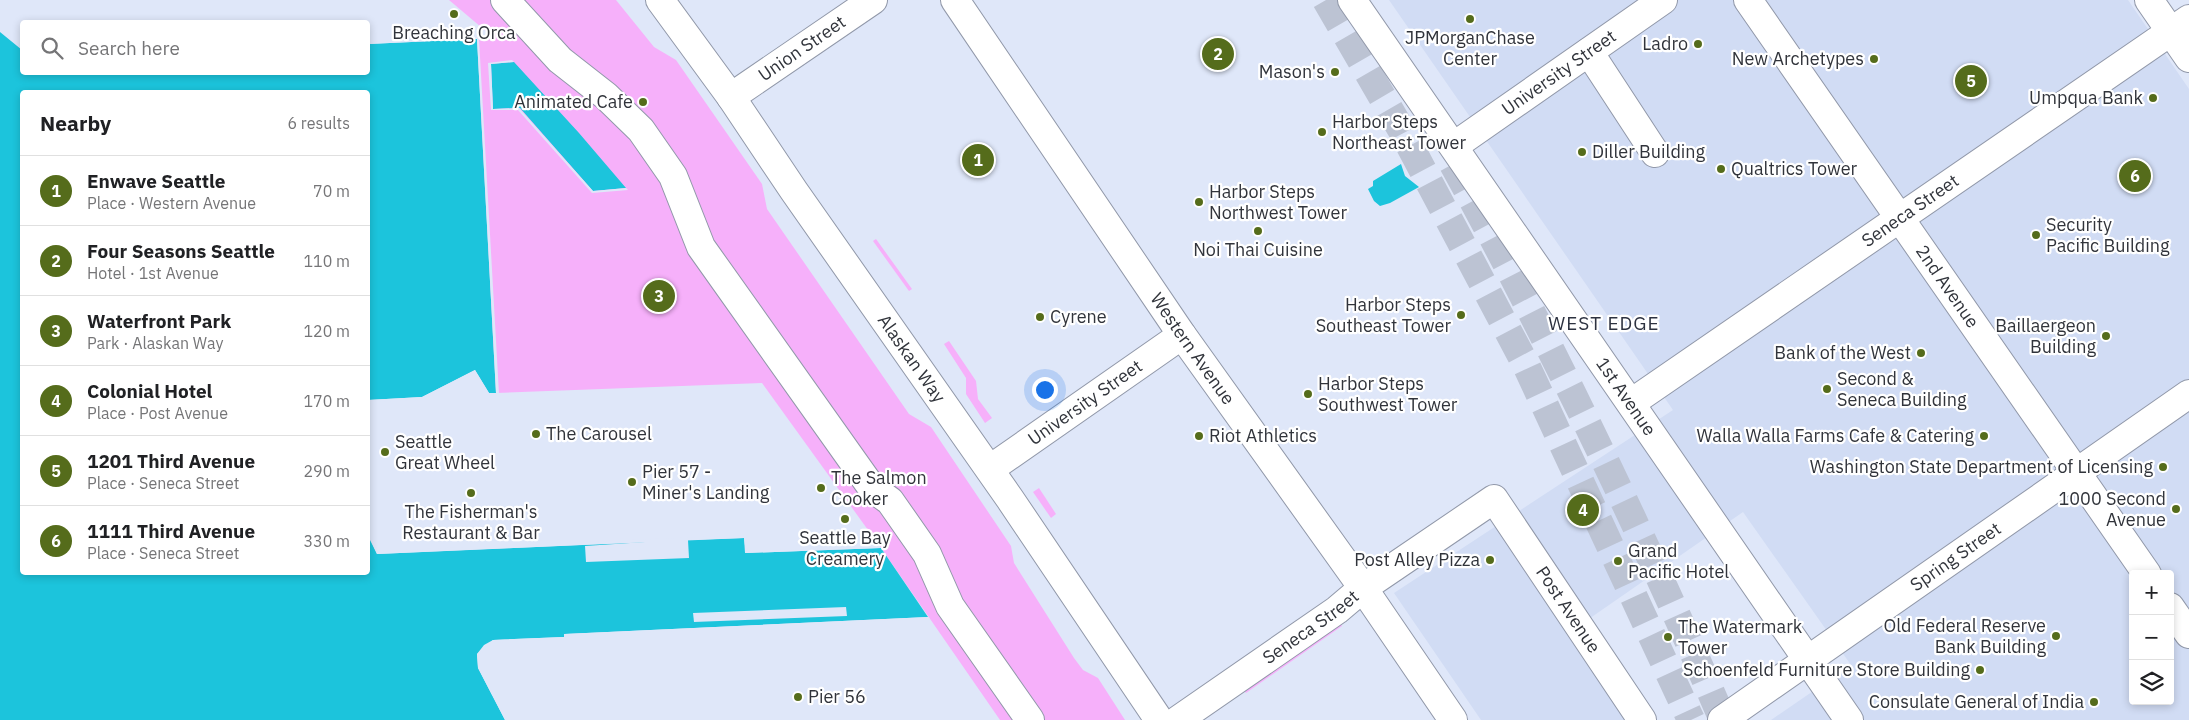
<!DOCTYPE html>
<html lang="en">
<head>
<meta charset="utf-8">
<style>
  :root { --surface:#fff; --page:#f6f6f6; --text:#202124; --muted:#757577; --line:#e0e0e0; --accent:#556c1b }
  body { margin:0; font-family:"IBM Plex Sans",sans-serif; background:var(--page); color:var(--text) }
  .controls { position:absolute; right:15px; bottom:15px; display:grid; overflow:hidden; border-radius:5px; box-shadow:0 2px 8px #0003 }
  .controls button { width:45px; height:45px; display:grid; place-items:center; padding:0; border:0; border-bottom:1px solid var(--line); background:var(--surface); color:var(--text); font:25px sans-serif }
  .you { position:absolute; left:1044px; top:389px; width:18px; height:18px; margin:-12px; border:4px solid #fff; border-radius:50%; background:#1a73e8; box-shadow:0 0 0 8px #1a73e833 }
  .badge { display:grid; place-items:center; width:32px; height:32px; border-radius:50%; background:var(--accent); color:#fff; font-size:16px; font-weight:700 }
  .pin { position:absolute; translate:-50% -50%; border:2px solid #fff; box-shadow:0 1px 5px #0006 }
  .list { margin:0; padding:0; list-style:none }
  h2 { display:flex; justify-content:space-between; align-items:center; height:65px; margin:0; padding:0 20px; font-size:21px }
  h2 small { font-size:16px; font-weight:400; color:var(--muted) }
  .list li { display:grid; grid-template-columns:32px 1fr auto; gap:15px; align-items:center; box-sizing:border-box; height:70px; padding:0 20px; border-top:1px solid var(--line) }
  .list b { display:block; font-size:19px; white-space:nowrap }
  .list p { margin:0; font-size:16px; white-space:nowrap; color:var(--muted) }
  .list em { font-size:16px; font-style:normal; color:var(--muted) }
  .icon { flex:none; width:28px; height:28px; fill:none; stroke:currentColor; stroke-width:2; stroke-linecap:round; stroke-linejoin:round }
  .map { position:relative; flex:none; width:2189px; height:720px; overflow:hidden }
  .search { position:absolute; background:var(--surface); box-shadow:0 2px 8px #0003; left:20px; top:20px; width:350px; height:55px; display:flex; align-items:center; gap:12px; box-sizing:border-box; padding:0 18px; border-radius:5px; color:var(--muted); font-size:19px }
  .panel { position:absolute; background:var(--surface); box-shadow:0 2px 8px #0003; left:20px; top:90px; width:350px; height:485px; border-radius:5px }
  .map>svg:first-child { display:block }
  .built { fill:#d1dcf4; fill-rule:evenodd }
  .green { fill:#f6b0fa }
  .water { fill:#1cc4dc }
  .pier { fill:#dfe7f9 }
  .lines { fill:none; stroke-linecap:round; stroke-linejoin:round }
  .highway-tunnel { stroke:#bcc3d3; stroke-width:28; stroke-dasharray:28 14; stroke-linecap:butt }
  .minor-casing { stroke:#9198a9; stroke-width:30 }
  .major-casing { stroke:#9198a9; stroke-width:30 }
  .minor { stroke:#fff; stroke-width:28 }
  .major { stroke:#fff; stroke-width:28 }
  .poi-dot { fill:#556c1b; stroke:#fff; stroke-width:2 }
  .labels { text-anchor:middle; stroke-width:4.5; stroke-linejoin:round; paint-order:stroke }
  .poi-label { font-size:18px; fill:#31343b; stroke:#fff; text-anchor:start }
  .street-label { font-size:18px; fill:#31343b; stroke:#fff }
  .neighbourhood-label { font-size:19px; letter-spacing:1px; fill:#2d3240; stroke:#fff }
</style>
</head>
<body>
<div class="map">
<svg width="2189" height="720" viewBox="0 0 2189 720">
  <rect width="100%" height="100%" fill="#dfe7f9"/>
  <path class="built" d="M1389,0H2128L2189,89V720H1771L1851,665L1743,512L1573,630L1633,720H1481L1394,593L1673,410ZM2133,574H2170V701H2133Z"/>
  <g class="green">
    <polygon points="449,0 616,0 654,47 676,60 762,184 767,209 909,414 931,427 1011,546 1014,563 1074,658 1083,670 1098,678 1125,720 1000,720 881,548 762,383 496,393 477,39 494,38"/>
    <polygon points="876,239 912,289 909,291 873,241"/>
    <polygon points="949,341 976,381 978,399 992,418 985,423 966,394 966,378 944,344"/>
    <polygon points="1039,488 1056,514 1051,518 1033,492"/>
    <polygon points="1339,622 1342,626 1246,693 1243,689"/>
  </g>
  <g class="water">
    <polygon points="0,32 22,50 22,72 368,72 368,44 477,39 496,393 489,393 475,370 422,397 368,400 368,92 22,92 22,572 368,572 368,536 377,554 744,538 746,553 881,548 928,617 565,634 564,637 493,640 477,654 478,668 505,720 0,720"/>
    <polygon points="514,62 579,133 626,188 593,191 520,108 493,109 491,64"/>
    <polygon points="1401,164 1405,176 1419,187 1390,203 1380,206 1374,201 1368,189 1373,186 1373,181"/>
  </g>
  <g class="pier">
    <polygon points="476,37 479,39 499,394 487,395 474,373 423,400 368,402 368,400 422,397 475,370 489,393 496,393 477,39 368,44 368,42"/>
    <polygon points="512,60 514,62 491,64 493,109 519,108 593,191 626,188 628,190 592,193 518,110 491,110 488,63"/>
    <polygon points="368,534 378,551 744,535 746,537 748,551 879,546 881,548 745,553 744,538 688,540 689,558 586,562 585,546 645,542 377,554"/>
    <polygon points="846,607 847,616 694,622 693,613"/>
    <polygon points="928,617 930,619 567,636 564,639 493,643 486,647 480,655 480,667 508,720 505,720 478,668 477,654 484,645 493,640 564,637 564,634"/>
  </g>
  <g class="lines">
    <g class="highway-tunnel">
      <polyline points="1326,0 1402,131 1526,365 1691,720"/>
      <path d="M1453,164C1552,344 1641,531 1723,720"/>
    </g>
    <g class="minor-casing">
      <g id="minor">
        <polyline points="505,0 560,60 606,96 641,130 673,176 701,247 872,488 890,501 927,554 950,606 1030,720"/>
        <polyline points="1589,52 1655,153"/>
        <path id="s1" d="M731,97L873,0"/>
        <path id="s2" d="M1454,146L1663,0"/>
        <path id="s3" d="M1631,403L2189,19"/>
        <path id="s4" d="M990,469L1182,335"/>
        <path id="s5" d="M1178,720L1337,610L1363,588L1494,499L1642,720"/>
        <path id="s6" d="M1722,720L2189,394"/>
      </g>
    </g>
    <g class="major-casing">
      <g id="major">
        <path id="s7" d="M660,0L731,97L794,191L1010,499L1159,720"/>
        <path id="s8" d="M955,0L1182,335L1363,588L1453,720"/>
        <path id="s9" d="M1352,0L1849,720"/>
        <path id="s10" d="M1748,0L2147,574"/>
        <polyline points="2149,0 2189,58"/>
        <polyline points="2170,607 2189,634"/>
      </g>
    </g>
    <use href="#minor" class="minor"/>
    <use href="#major" class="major"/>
  </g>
  <g class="poi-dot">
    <circle cx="454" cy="14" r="5"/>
    <circle cx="1470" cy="19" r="5"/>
    <circle cx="1698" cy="44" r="5"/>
    <circle cx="1874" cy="59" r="5"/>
    <circle cx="1335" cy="72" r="5"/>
    <circle cx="2153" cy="98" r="5"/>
    <circle cx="643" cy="102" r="5"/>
    <circle cx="1322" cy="132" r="5"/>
    <circle cx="1582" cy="152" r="5"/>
    <circle cx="1721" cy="169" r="5"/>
    <circle cx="1199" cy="202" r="5"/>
    <circle cx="1258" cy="231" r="5"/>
    <circle cx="2036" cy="235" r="5"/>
    <circle cx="1461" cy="315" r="5"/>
    <circle cx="1040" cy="317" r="5"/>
    <circle cx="2106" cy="336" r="5"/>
    <circle cx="1921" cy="353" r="5"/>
    <circle cx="1827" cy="389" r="5"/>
    <circle cx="1308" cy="394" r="5"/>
    <circle cx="536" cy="434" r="5"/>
    <circle cx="1199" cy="436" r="5"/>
    <circle cx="1984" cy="436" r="5"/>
    <circle cx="385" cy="452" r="5"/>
    <circle cx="2163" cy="467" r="5"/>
    <circle cx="632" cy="482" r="5"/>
    <circle cx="821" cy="488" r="5"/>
    <circle cx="471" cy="493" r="5"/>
    <circle cx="2176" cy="509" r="5"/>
    <circle cx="845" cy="519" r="5"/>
    <circle cx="1490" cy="560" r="5"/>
    <circle cx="1618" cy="561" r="5"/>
    <circle cx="2056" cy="636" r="5"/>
    <circle cx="1668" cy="637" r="5"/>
    <circle cx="1980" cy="670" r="5"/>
    <circle cx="798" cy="697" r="5"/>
    <circle cx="2094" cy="702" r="5"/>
  </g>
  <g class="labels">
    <g class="poi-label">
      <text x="454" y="39" text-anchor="middle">Breaching Orca</text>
      <text x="1470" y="44" text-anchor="middle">JPMorganChase<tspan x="1470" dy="21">Center</tspan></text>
      <text x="1688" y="50" text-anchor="end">Ladro</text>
      <text x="1864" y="65" text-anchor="end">New Archetypes</text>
      <text x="1325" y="78" text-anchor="end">Mason's</text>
      <text x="2143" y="104" text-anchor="end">Umpqua Bank</text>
      <text x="633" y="108" text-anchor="end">Animated Cafe</text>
      <text x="1332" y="128">Harbor Steps<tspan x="1332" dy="21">Northeast Tower</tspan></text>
      <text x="1592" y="158">Diller Building</text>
      <text x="1731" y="175">Qualtrics Tower</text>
      <text x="1209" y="198">Harbor Steps<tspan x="1209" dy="21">Northwest Tower</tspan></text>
      <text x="2046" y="231">Security<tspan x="2046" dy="21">Pacific Building</tspan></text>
      <text x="1258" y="256" text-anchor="middle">Noi Thai Cuisine</text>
      <text x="1451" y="311" text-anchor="end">Harbor Steps<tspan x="1451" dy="21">Southeast Tower</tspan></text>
      <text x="1050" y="323">Cyrene</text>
      <text x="2096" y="332" text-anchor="end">Baillaergeon<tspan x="2096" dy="21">Building</tspan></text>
      <text x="1911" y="359" text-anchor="end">Bank of the West</text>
      <text x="1837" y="385">Second &amp;<tspan x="1837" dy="21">Seneca Building</tspan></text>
      <text x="1318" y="390">Harbor Steps<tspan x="1318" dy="21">Southwest Tower</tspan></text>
      <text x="546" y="440">The Carousel</text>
      <text x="1209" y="442">Riot Athletics</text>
      <text x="1974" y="442" text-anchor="end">Walla Walla Farms Cafe &amp; Catering</text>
      <text x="395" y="448">Seattle<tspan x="395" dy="21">Great Wheel</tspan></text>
      <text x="2153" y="473" text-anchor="end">Washington State Department of Licensing</text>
      <text x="642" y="478">Pier 57 -<tspan x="642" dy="21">Miner's Landing</tspan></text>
      <text x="831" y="484">The Salmon<tspan x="831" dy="21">Cooker</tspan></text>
      <text x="2166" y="505" text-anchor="end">1000 Second<tspan x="2166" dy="21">Avenue</tspan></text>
      <text x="471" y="518" text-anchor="middle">The Fisherman's<tspan x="471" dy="21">Restaurant &amp; Bar</tspan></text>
      <text x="845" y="544" text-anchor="middle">Seattle Bay<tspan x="845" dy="21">Creamery</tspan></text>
      <text x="1628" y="557">Grand<tspan x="1628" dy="21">Pacific Hotel</tspan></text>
      <text x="1480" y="566" text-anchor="end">Post Alley Pizza</text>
      <text x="2046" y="632" text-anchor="end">Old Federal Reserve<tspan x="2046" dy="21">Bank Building</tspan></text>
      <text x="1678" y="633">The Watermark<tspan x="1678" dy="21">Tower</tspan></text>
      <text x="1970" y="676" text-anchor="end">Schoenfeld Furniture Store Building</text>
      <text x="808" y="703">Pier 56</text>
      <text x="2084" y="708" text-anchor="end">Consulate General of India</text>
    </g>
    <g class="street-label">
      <text dy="6" stroke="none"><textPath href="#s1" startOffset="86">Union Street</textPath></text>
      <text dy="6" stroke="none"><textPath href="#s2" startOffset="128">University Street</textPath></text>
      <text dy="6" stroke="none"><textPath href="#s3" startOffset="339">Seneca Street</textPath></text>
      <text dy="6" stroke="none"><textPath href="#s10" startOffset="349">2nd Avenue</textPath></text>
      <text dy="6" stroke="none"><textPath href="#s8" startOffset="422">Western Avenue</textPath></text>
      <text dy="6" stroke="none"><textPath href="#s7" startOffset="438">Alaskan Way</textPath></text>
      <text dy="6" stroke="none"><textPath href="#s9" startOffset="482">1st Avenue</textPath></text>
      <text dy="6" stroke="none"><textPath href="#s4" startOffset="116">University Street</textPath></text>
      <text dy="6" stroke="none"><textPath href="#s6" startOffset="285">Spring Street</textPath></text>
      <text dy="6" stroke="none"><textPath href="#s5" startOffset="519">Post Avenue</textPath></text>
      <text dy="6" stroke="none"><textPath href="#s5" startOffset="162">Seneca Street</textPath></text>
    </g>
    <g class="neighbourhood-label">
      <text x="1604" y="330">WEST EDGE</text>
    </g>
  </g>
</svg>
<div class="controls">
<button>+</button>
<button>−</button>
<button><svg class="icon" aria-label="layers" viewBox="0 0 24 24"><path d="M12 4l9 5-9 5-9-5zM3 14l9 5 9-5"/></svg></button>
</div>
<div class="you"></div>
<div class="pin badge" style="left:978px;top:160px">1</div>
<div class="pin badge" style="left:1218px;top:54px">2</div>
<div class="pin badge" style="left:659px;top:296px">3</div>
<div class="pin badge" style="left:1583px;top:510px">4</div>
<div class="pin badge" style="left:1971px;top:81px">5</div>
<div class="pin badge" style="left:2135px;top:176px">6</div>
<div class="search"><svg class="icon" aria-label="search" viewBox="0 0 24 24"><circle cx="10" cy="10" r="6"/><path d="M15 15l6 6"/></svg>Search here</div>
<section class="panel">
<h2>Nearby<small>6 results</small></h2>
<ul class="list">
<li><span class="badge">1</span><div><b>Enwave Seattle</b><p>Place · Western Avenue</p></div><em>70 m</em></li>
<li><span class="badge">2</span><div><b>Four Seasons Seattle</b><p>Hotel · 1st Avenue</p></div><em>110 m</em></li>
<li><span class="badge">3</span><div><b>Waterfront Park</b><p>Park · Alaskan Way</p></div><em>120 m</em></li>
<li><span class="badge">4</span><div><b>Colonial Hotel</b><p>Place · Post Avenue</p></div><em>170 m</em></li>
<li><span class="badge">5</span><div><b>1201 Third Avenue</b><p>Place · Seneca Street</p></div><em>290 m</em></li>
<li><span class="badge">6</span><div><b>1111 Third Avenue</b><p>Place · Seneca Street</p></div><em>330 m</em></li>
</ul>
</section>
</div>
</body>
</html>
